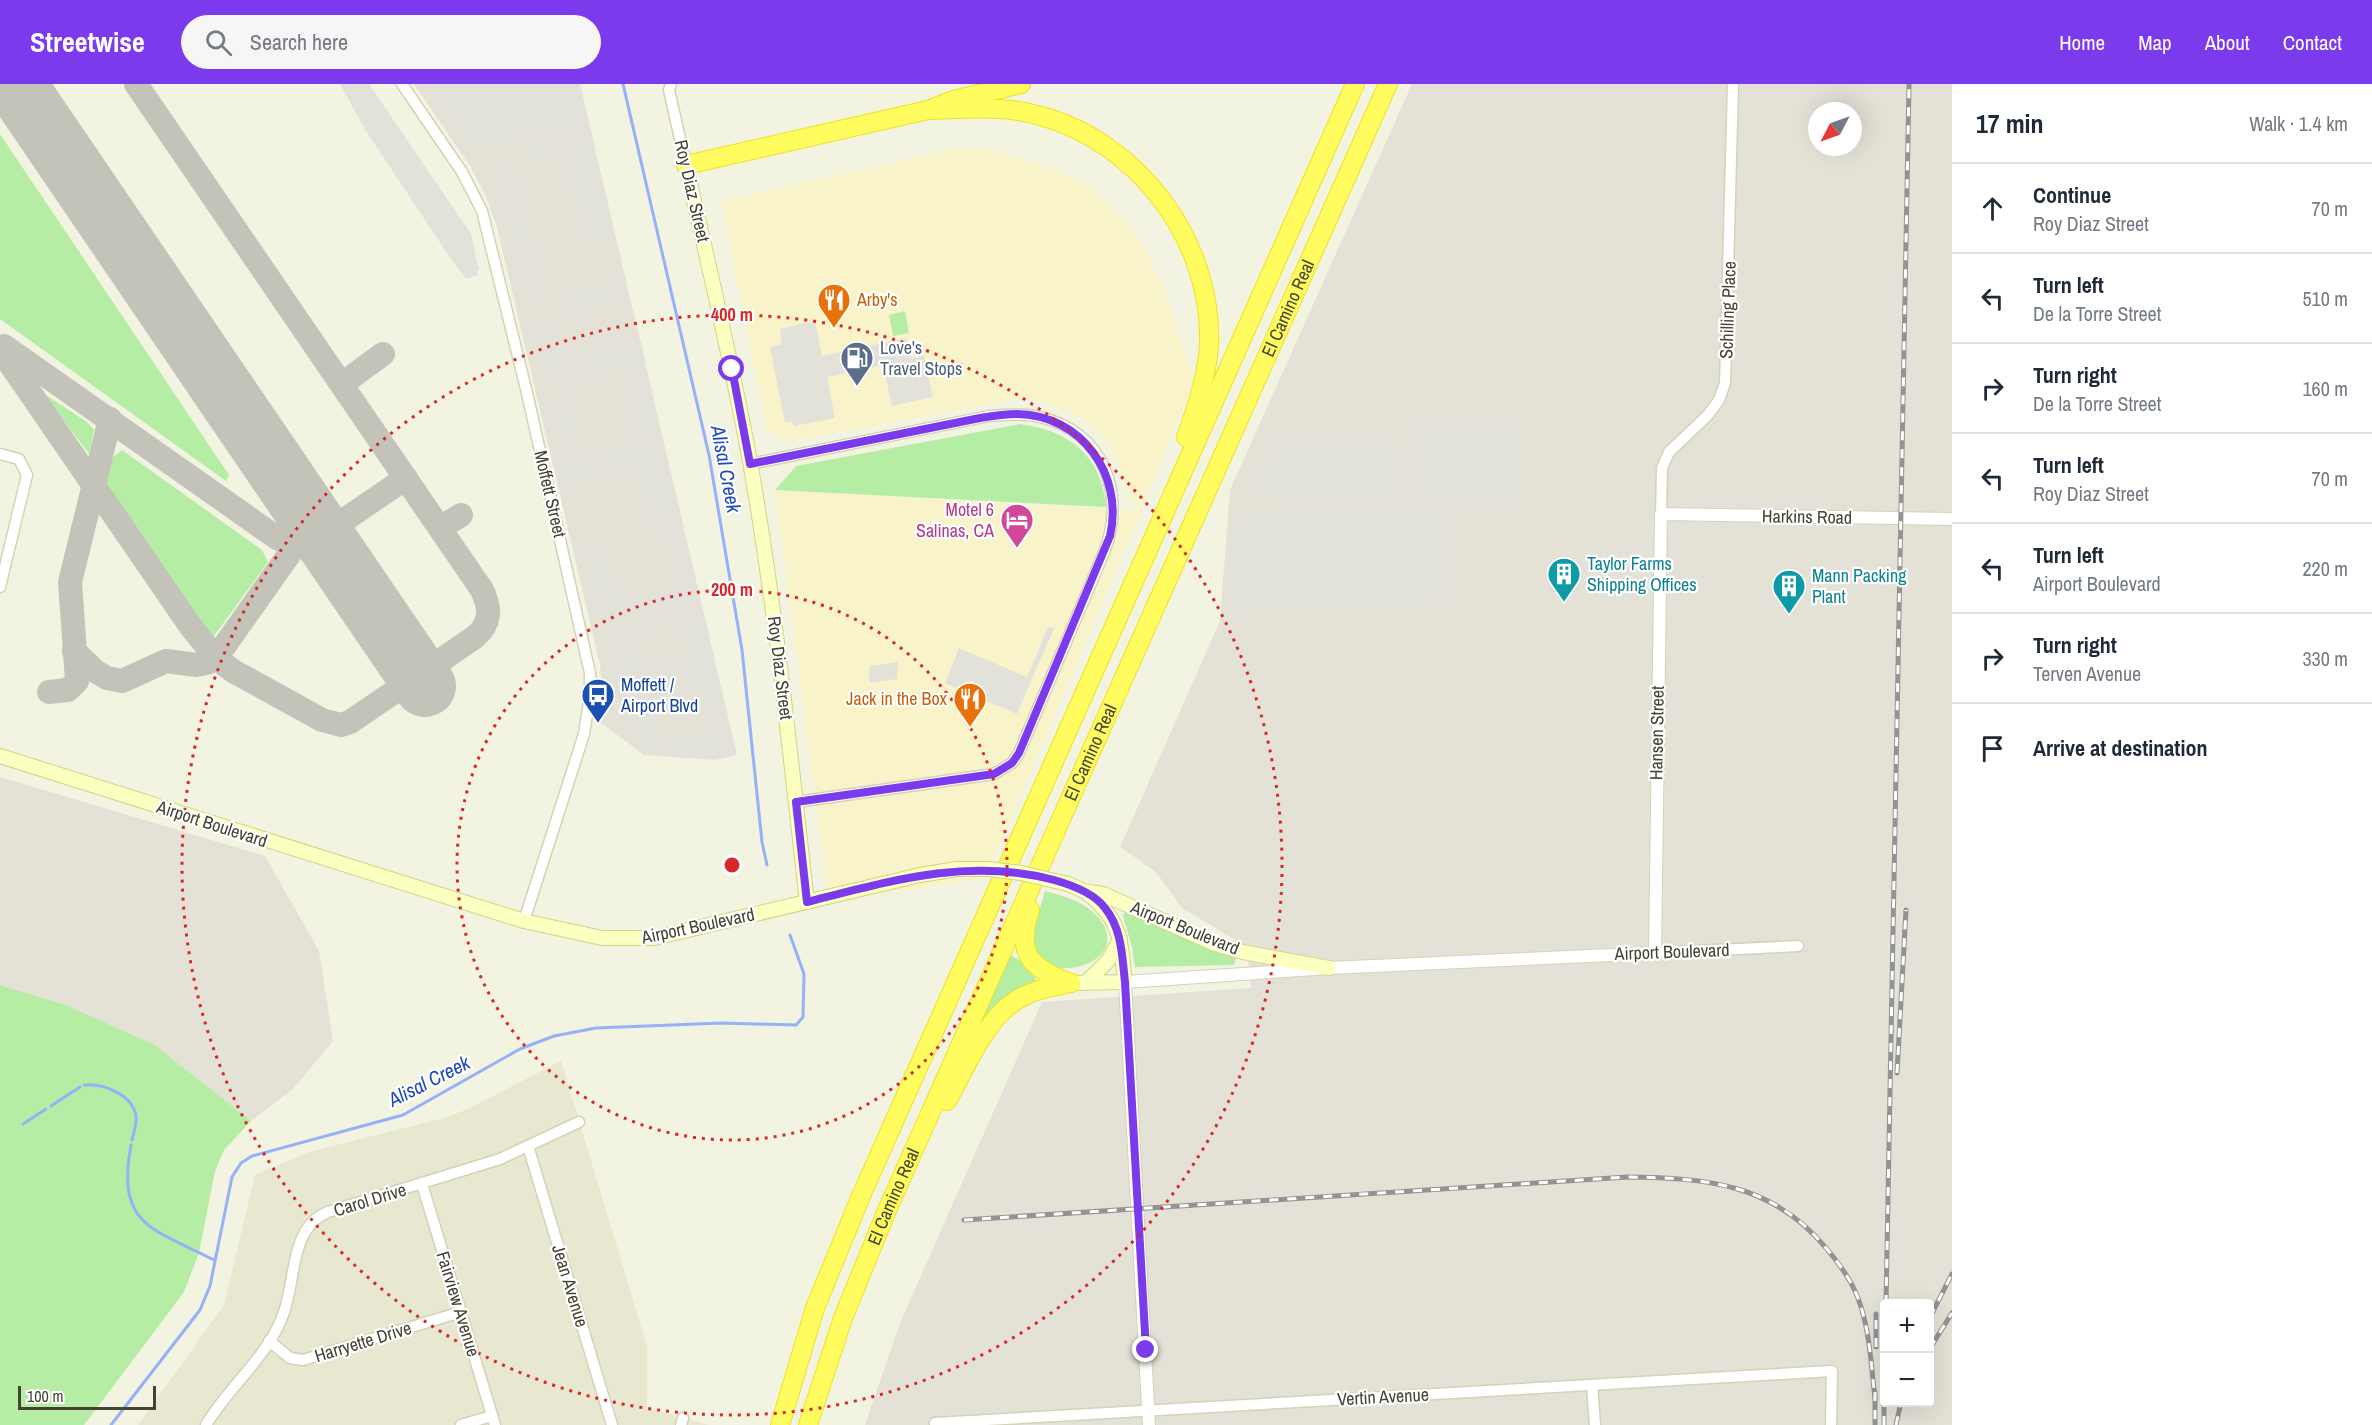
<!DOCTYPE html>
<html lang="en">
<head>
<meta charset="utf-8">
<style>
  :root { --surface:#fff; --page:#f6f6f7; --text:#1f2937; --muted:#747a83; --line:#e0e1e3; --accent:#7c3aed }
  body { margin:0; font-family:"Archivo Narrow",sans-serif; background:var(--page); color:var(--text) }
  .controls { position:absolute; right:18px; bottom:18px; display:grid; overflow:hidden; border-radius:6px; box-shadow:0 6px 24px #0002 }
  .controls button { width:54px; height:54px; display:grid; place-items:center; padding:0; border:0; border-bottom:2px solid var(--line); background:var(--surface); color:var(--text); font:30px sans-serif }
  .compass { position:absolute; left:1808px; top:18px; width:54px; height:54px; border-radius:50%; background:var(--surface); box-shadow:0 6px 24px #0002; rotate:229deg }
  .scale { position:absolute; left:18px; bottom:15px; width:138px; box-sizing:border-box; padding-left:6px; border:3px solid #454332; border-top:0; font-size:16px; line-height:21px; white-space:nowrap; color:#454332; -webkit-text-stroke:4px #fff; paint-order:stroke }
  .stop { position:absolute; width:18px; height:18px; margin:-14px; border:4px solid #7c3aed; border-radius:50%; background:#fff }
  .stop.end { background:#7c3aed; border-color:#fff; box-shadow:0 2px 6px #0008 }
  .list { margin:0; padding:0; list-style:none }
  h2 { display:flex; justify-content:space-between; align-items:center; height:78px; margin:0; padding:0 24px; font-size:26px }
  h2 small { font-size:20px; font-weight:400; color:var(--muted) }
  .list li { display:grid; grid-template-columns:39px 1fr auto; gap:18px; align-items:center; box-sizing:border-box; height:90px; padding:0 24px; border-top:2px solid var(--line) }
  .list b { display:block; font-size:22px; white-space:nowrap }
  .list p { margin:0; font-size:20px; white-space:nowrap; color:var(--muted) }
  .list em { font-size:20px; font-style:normal; color:var(--muted) }
  .icon { flex:none; width:33px; height:33px; fill:none; stroke:currentColor; stroke-width:2; stroke-linecap:round; stroke-linejoin:round }
  .map { position:relative; flex:none; width:1952px; height:1341px; overflow:hidden }
  header { display:flex; align-items:center; gap:36px; box-sizing:border-box; height:84px; padding:0 30px; background:var(--accent); color:#fff }
  header strong { font-size:28px }
  nav { display:flex; gap:33px; margin-inline-start:auto; font-size:21px }
  .search { width:420px; height:54px; background:var(--page); display:flex; align-items:center; gap:15px; box-sizing:border-box; padding:0 21px; border-radius:33px; color:var(--muted); font-size:22px }
  main { display:flex }
  aside { flex:1; background:var(--surface) }
  .map>svg:first-child { display:block }
  .residential { fill:#e8e7cf }
  .commercial { fill:#f8f3c9 }
  .industrial { fill:#e4e2d7; fill-rule:evenodd }
  .green { fill:#b6eda5 }
  .parking { fill:#e2e2db; fill-rule:evenodd }
  .lines { fill:none; stroke-linecap:round; stroke-linejoin:round }
  .stream { stroke:#95b1f8; stroke-width:3 }
  .taxiway { stroke:#c3c3ba; stroke-width:24 }
  .runway { stroke:#c3c3ba; stroke-width:62 }
  .minor-casing { stroke:#d4d3b7; stroke-width:13 }
  .tertiary-casing { stroke:#d4d3b7; stroke-width:14 }
  .secondary-casing { stroke:#d1d589; stroke-width:16 }
  .motorway-casing { stroke:#eee320; stroke-width:20 }
  .minor { stroke:#fff; stroke-width:10 }
  .tertiary { stroke:#fff; stroke-width:12 }
  .secondary { stroke:#fbffbf; stroke-width:14 }
  .motorway { stroke:#fffc60; stroke-width:18 }
  .rail-casing { stroke:#939393; stroke-width:5 }
  .rail { stroke:#fff; stroke-width:3; stroke-dasharray:9; stroke-linecap:butt }
  .secondary-bridge-casing { stroke:#d1d589; stroke-width:16; stroke-linecap:butt }
  .secondary-bridge { stroke:#fbffbf; stroke-width:14 }
  .route { stroke:#7c3aed; stroke-width:8 }
  .ring { fill:none; stroke:#d62828; stroke-width:3; stroke-dasharray:3 6 }
  .labels { text-anchor:middle; stroke-width:4.5; stroke-linejoin:round; paint-order:stroke }
  .street-label { font-size:18px; fill:#454332; stroke:#fff }
  .food-label { font-size:18px; fill:#c56008; stroke:#fff; text-anchor:start }
  .service-label { font-size:18px; fill:#4e5e75; stroke:#fff; text-anchor:start }
  .hotel-label { font-size:18px; fill:#b23c85; stroke:#fff; text-anchor:end }
  .culture-label { font-size:18px; fill:#0d838f; stroke:#fff; text-anchor:start }
  .transit-label { font-size:18px; fill:#164399; stroke:#fff; text-anchor:start }
  .water-label { font-size:20px; font-style:italic; fill:#2049bb; stroke:#fff }
  .centre { fill:#d62828; stroke:#fff; stroke-width:3 }
  .ring-label { font-size:18px; text-anchor:middle; font-weight:bold; fill:#d62828; stroke:#fff; stroke-width:4.5; stroke-linejoin:round; paint-order:stroke }
</style>
</head>
<body>
<header>
<strong>Streetwise</strong>
<div class="search"><svg class="icon" aria-label="search" viewBox="0 0 24 24"><circle cx="10" cy="10" r="6"/><path d="M15 15l6 6"/></svg>Search here</div>
<nav><a>Home</a><a>Map</a><a>About</a><a>Contact</a></nav>
</header>
<main>
<div class="map">
<svg width="1952" height="1341" viewBox="0 0 1952 1341">
  <rect width="100%" height="100%" fill="#f3f3e1"/>
  <polygon class="residential" points="561,977 647,1262 647,1324 709,1341 138,1341 224,1221 255,1091 309,1068 444,1034 468,1025"/>
  <polygon class="commercial" points="949,66 991,66 1053,84 1091,104 1124,134 1144,163 1165,207 1194,297 1141,427 986,794 829,819 775,406 1140,427 1131,419 1118,377 1101,351 1072,328 1025,314 786,358 766,345 721,117"/>
  <g class="industrial">
    <polygon points="414,0 580,0 737,671 715,676 644,671 600,638 603,619 600,581 497,143 486,112 470,82"/>
    <path d="M1412,0H1952V1341H865L900,1239L1042,918L1251,904L1247,863L1182,824L1156,788L1120,763L1220,537L1230,406ZM1817,27H1853V63H1817ZM1884,1220H1930V1318H1884Z"/>
    <polygon points="0,693 265,772 319,867 333,957 293,1005 251,1037 155,961 66,921 0,901"/>
  </g>
  <g class="green">
    <polygon points="0,50 229,391 226,397 0,235"/>
    <polygon points="905,227 909,249 893,252 889,231"/>
    <polygon points="43,309 87,338 94,346 89,370"/>
    <path d="M1020,340C1070,347 1101,371 1106,423L775,406L796,382Z"/>
    <polygon points="122,366 262,466 268,478 214,552 206,547 105,397 113,373"/>
    <path d="M1045,807C1064,812 1085,818 1098,833C1122,861 1096,883 1068,884C1061,884 1052,886 1045,881C1039,876 1035,865 1030,858Z"/>
    <polygon points="1126,826 1236,873 1234,881 1135,883 1132,863 1123,832"/>
    <path d="M1010,871C1024,878 1033,884 1037,899L975,951Z"/>
    <polygon points="0,901 66,921 155,961 251,1037 224,1066 215,1087 199,1169 184,1208 84,1341 0,1341"/>
  </g>
  <g class="parking">
    <polygon points="340,0 369,0 471,150 479,186 476,187 478,191 466,195 451,175 366,47"/>
    <polygon points="429,0 579,0 588,41 474,66"/>
    <polygon points="579,46 581,51 589,49 614,151 605,152 586,163 563,65 546,68 546,72 528,77 525,62"/>
    <polygon points="515,86 544,208 526,212 498,89"/>
    <polygon points="623,196 627,213 569,228 562,209"/>
    <polygon points="553,235 561,276 566,280 570,278 569,271 576,268 579,276 584,273 583,268 640,255 646,280 575,296 573,289 563,292 543,287 532,241"/>
    <polygon points="815,237 822,272 906,254 911,274 924,272 933,313 892,322 883,281 827,293 835,334 794,342 792,337 785,339 770,263 782,260 780,245"/>
    <polygon points="644,284 660,349 637,354 623,289"/>
    <polygon points="569,308 581,358 561,363 550,313"/>
    <polygon points="1415,341 1519,345 1522,419 1416,416"/>
    <polygon points="659,353 697,517 604,541 601,530 592,531 590,519 598,516 586,466 605,461 615,503 633,514 679,503 663,431 648,434 636,383 562,401 557,385 565,383 565,376"/>
    <polygon points="1268,358 1395,358 1397,420 1257,414 1258,375 1267,372"/>
    <polygon points="1447,425 1444,522 1247,524 1246,530 1232,529 1233,440 1243,439 1243,430"/>
    <path d="M696,525L705,533L733,669L718,673L715,666L701,669H648L638,663L634,645L627,646L613,591L618,589L606,546ZM680,536L689,574L641,586L632,547ZM702,603L712,649L657,656L648,617Z"/>
    <polygon points="1048,543 1054,544 1017,630 945,599 959,564 1027,593"/>
    <polygon points="898,578 897,595 869,599 870,582"/>
  </g>
  <g class="lines">
    <g class="stream">
      <polyline points="623,0 709,371 742,566 762,758 767,781"/>
      <path d="M84,1001C103,999 131,1010 136,1031C137,1039 134,1048 132,1056"/>
      <polyline points="51,1022 80,1003"/>
      <polyline points="23,1040 46,1025"/>
      <path d="M131,1061C116,1142 152,1144 214,1176"/>
      <polyline points="111,1341 200,1226 210,1202 232,1093 241,1079 252,1072 403,1031 520,965 554,952 596,944 722,939 796,941 803,933 804,890 790,851"/>
    </g>
    <g class="taxiway">
      <polyline points="4,262 277,454 295,462 309,460 406,394"/>
      <path d="M0,265L191,543L216,574L233,587L322,636L341,641L350,638L475,553C491,539 491,525 482,506L136,0"/>
      <polyline points="342,300 383,270"/>
      <polyline points="440,444 461,431"/>
      <polyline points="74,567 95,587 107,594 122,597 166,577 196,581 207,579 216,574 295,462"/>
      <polyline points="49,608 68,606 77,597 70,498 110,335"/>
    </g>
    <polyline class="runway" points="15,0 425,602"/>
    <g class="minor-casing">
      <g id="minor">
        <polyline points="402,0 462,88 482,127 527,309 590,589 590,612 584,650 524,837"/>
        <polyline points="671,0 669,6 686,81"/>
        <polyline points="0,370 19,375 27,391 0,503"/>
        <path d="M750,380L989,332C1007,331 1023,329 1040,333C1103,347 1126,409 1105,466L1019,669L1012,679L994,690L796,718"/>
        <polyline points="1661,430 1662,384 1669,368 1708,331 1719,316 1725,299 1733,0"/>
        <polyline points="1655,869 1798,862"/>
        <polyline points="528,1062 612,1341"/>
        <polyline points="422,1100 495,1341"/>
        <polyline points="269,1257 290,1274 303,1276 461,1228"/>
        <polyline points="1592,1301 1595,1341"/>
        <polyline points="935,1339 1832,1287 1831,1341"/>
        <path d="M206,1341C229,1302 270,1271 284,1228C296,1194 290,1143 328,1128L500,1075L579,1038"/>
        <polyline points="461,1341 492,1332"/>
        <polyline points="681,1341 683,1334"/>
      </g>
    </g>
    <g class="tertiary-casing">
      <polyline id="tertiary" points="1149,1341 1125,898 1329,884 1655,869 1661,430 1952,435"/>
    </g>
    <g class="secondary-casing">
      <g id="secondary">
        <path d="M686,81C708,180 732,278 750,378C776,524 790,671 807,818"/>
        <polyline points="0,672 524,837 602,854 654,854 920,791 957,785 988,785"/>
        <polyline points="1068,800 1084,807 1103,810 1215,860 1243,868 1329,884"/>
        <path d="M1071,899L1125,898C1120,855 1122,836 1086,808"/>
        <polyline points="1085,899 1108,877 1120,855"/>
      </g>
    </g>
    <g class="motorway-casing">
      <g id="motorway">
        <path d="M928,26C966,25 1004,21 1041,32C1140,59 1213,159 1209,261C1207,293 1197,324 1186,353"/>
        <polyline points="686,81 928,26 953,16 1021,0"/>
        <path d="M1030,826C1015,870 1031,885 1071,899"/>
        <path d="M947,1017C967,982 987,928 1026,911C1040,904 1057,902 1071,899"/>
        <polyline points="780,1341 815,1224 861,1112 1355,0"/>
        <path id="s1" d="M808,1341L843,1234L888,1124L1388,0"/>
      </g>
    </g>
    <use href="#minor" class="minor"/>
    <use href="#tertiary" class="tertiary"/>
    <use href="#secondary" class="secondary"/>
    <use href="#motorway" class="motorway"/>
    <g class="rail-casing">
      <g id="rail">
        <polyline points="1897,989 1906,826"/>
        <path d="M964,1136L1627,1093C1706,1094 1772,1099 1826,1164C1839,1179 1851,1196 1858,1214C1870,1246 1871,1281 1875,1314"/>
        <polyline points="1886,1220 1909,0"/>
        <polyline points="1930,1233 1952,1190"/>
        <polyline points="1876,1263 1876,1230"/>
        <polyline points="1930,1264 1952,1229"/>
        <polyline points="1875,1308 1875,1341"/>
        <polyline points="1884,1341 1884,1294"/>
        <polyline points="1896,1341 1901,1318"/>
      </g>
    </g>
    <use href="#rail" class="rail"/>
    <g class="secondary-bridge-casing">
      <polyline id="secondary-bridge" points="988,785 1021,789 1068,800"/>
    </g>
    <use href="#secondary-bridge" class="secondary-bridge"/>
  </g>
  <g class="lines">
    <path class="route" d="M732,285L750,380L980,334C992,332 1005,330 1017,330C1082,331 1124,391 1110,452L1019,669L1012,679L994,690L796,718L807,818C890,797 968,773 1054,796C1072,801 1094,809 1105,824C1122,845 1122,872 1125,898L1146,1266"/>
  </g>
  <g class="ring">
    <circle cx="732" cy="781" r="275"/>
    <circle cx="732" cy="781" r="550"/>
  </g>
  <defs>
    <g id="restaurant-pin" transform="scale(1.725)"><path d="M0 17L-7.5 6A9.5 9.5 0 1 1 7.5 6Z" fill="#e8710a" stroke="#fff"/><path d="M-5-6h1v4h1v-4h1v4h1v-4h1v5L-1.5 .5V6h-2V.5L-5-1ZM5-6V6H3V1.5H1.5Q1.5-4 5-6Z" fill="#fff"/></g>
    <g id="fuel-pin" transform="scale(1.725)"><path d="M0 17L-7.5 6A9.5 9.5 0 1 1 7.5 6Z" fill="#5c6f8a" stroke="#fff"/><path d="M-5.5-6h7V0h2V4h1.3V-2.5L3-4.5l.8-.8L6-3V5H2.5V1h-1V6h-7ZM-4.2-4.7v3.2H.2V-4.7Z" fill="#fff"/></g>
    <g id="hotel-pin" transform="scale(1.725)"><path d="M0 17L-7.5 6A9.5 9.5 0 1 1 7.5 6Z" fill="#d1479c" stroke="#fff"/><path d="M-6-4.5h1.5V1H6V5H4.5V3h-9V5H-6ZM-4 0a1.8 1.8 0 1 1 3.6 0ZM.5 0V-2.5h3Q6-2.5 6 0Z" fill="#fff"/></g>
    <g id="building-pin" transform="scale(1.725)"><path d="M0 17L-7.5 6A9.5 9.5 0 1 1 7.5 6Z" fill="#0f9aa8" stroke="#fff"/><path d="M-4-6H4V6H1V3H-1V6H-4ZM-2.5-4.3h1.7v1.8h-1.7ZM.8-4.3h1.7v1.8H.8ZM-2.5-1h1.7V.8h-1.7ZM.8-1h1.7V.8H.8Z" fill="#fff"/></g>
    <g id="bus-pin" transform="scale(1.725)"><path d="M0 17L-7.5 6A9.5 9.5 0 1 1 7.5 6Z" fill="#1a4fb4" stroke="#fff"/><path d="M-5-6H5V4H4V6H2V4H-2V6H-4V4H-5ZM-3.5-4V0h7V-4ZM-3.5 1.2v1.5H-2V1.2ZM2 1.2v1.5H3.5V1.2Z" fill="#fff"/></g>
  </defs>
  <g fill-rule="evenodd">
    <use href="#restaurant-pin" x="834" y="216"/>
    <use href="#fuel-pin" x="857" y="274"/>
    <use href="#hotel-pin" x="1017" y="436"/>
    <use href="#building-pin" x="1564" y="490"/>
    <use href="#building-pin" x="1789" y="502"/>
    <use href="#bus-pin" x="598" y="611"/>
    <use href="#restaurant-pin" x="970" y="615"/>
  </g>
  <g class="labels">
    <g class="street-label">
      <text transform="translate(692 107) rotate(77)" y="6">Roy Diaz Street</text>
      <text dy="6" stroke="none"><textPath href="#s1" startOffset="1216">El Camino Real</textPath></text>
      <text transform="translate(1728 226) rotate(-88)" y="6">Schilling Place</text>
      <text transform="translate(550 410) rotate(77)" y="6">Moffett Street</text>
      <text transform="translate(1807 433) rotate(1)" y="6">Harkins Road</text>
      <text transform="translate(780 584) rotate(83)" y="6">Roy Diaz Street</text>
      <text transform="translate(1657 649) rotate(-89)" y="6">Hansen Street</text>
      <text dy="6" stroke="none"><textPath href="#s1" startOffset="730">El Camino Real</textPath></text>
      <text transform="translate(212 740) rotate(18)" y="6">Airport Boulevard</text>
      <text transform="translate(698 842) rotate(-12)" y="6">Airport Boulevard</text>
      <text transform="translate(1185 844) rotate(22)" y="6">Airport Boulevard</text>
      <text transform="translate(1672 868) rotate(-2)" y="6">Airport Boulevard</text>
      <text dy="6" stroke="none"><textPath href="#s1" startOffset="244">El Camino Real</textPath></text>
      <text transform="translate(370 1116) rotate(-17)" y="6">Carol Drive</text>
      <text transform="translate(570 1202) rotate(73)" y="6">Jean Avenue</text>
      <text transform="translate(458 1220) rotate(73)" y="6">Fairview Avenue</text>
      <text transform="translate(363 1258) rotate(-17)" y="6">Harryette Drive</text>
      <text transform="translate(1383 1313) rotate(-3)" y="6">Vertin Avenue</text>
    </g>
    <g class="food-label">
      <text x="857" y="222">Arby's</text>
      <text x="947" y="621" text-anchor="end">Jack in the Box</text>
    </g>
    <g class="service-label">
      <text x="880" y="270">Love's<tspan x="880" dy="21">Travel Stops</tspan></text>
    </g>
    <g class="hotel-label">
      <text x="994" y="432">Motel 6<tspan x="994" dy="21">Salinas, CA</tspan></text>
    </g>
    <g class="culture-label">
      <text x="1587" y="486">Taylor Farms<tspan x="1587" dy="21">Shipping Offices</tspan></text>
      <text x="1812" y="498">Mann Packing<tspan x="1812" dy="21">Plant</tspan></text>
    </g>
    <g class="transit-label">
      <text x="621" y="607">Moffett /<tspan x="621" dy="21">Airport Blvd</tspan></text>
    </g>
    <g class="water-label">
      <text transform="translate(726 385) rotate(79)" y="7">Alisal Creek</text>
      <text transform="translate(429 997) rotate(-27)" y="7">Alisal Creek</text>
    </g>
  </g>
  <circle cx="732" cy="781" r="9" class="centre"/>
  <g class="ring-label">
    <text x="732" y="237">400 m</text>
    <text x="732" y="512">200 m</text>
  </g>
</svg>
<div class="controls">
<button>+</button>
<button>−</button>
</div>
<svg class="compass" viewBox="-18 -18 36 36"><path d="M0-13l5 13h-10z" fill="#e53935"/><path d="M0 13l5-13h-10z" fill="#747a83"/></svg>
<div class="scale">100 m</div>
<div class="stop" style="left:732px;top:285px"></div>
<div class="stop end" style="left:1146px;top:1266px"></div>
</div>
<aside>
<h2>17 min<small>Walk · 1.4 km</small></h2>
<ul class="list">
<li><svg class="icon" aria-label="ahead" viewBox="0 0 24 24"><path d="M12 20V5M6 11l6-6 6 6"/></svg><div><b>Continue</b><p>Roy Diaz Street</p></div><em>70 m</em></li>
<li><svg class="icon" aria-label="left" viewBox="0 0 24 24"><path d="M17 20v-9H6M10 6l-5 5 5 5"/></svg><div><b>Turn left</b><p>De la Torre Street</p></div><em>510 m</em></li>
<li><svg class="icon" aria-label="right" viewBox="0 0 24 24"><path d="M7 20v-9h11M14 6l5 5-5 5"/></svg><div><b>Turn right</b><p>De la Torre Street</p></div><em>160 m</em></li>
<li><svg class="icon" aria-label="left" viewBox="0 0 24 24"><path d="M17 20v-9H6M10 6l-5 5 5 5"/></svg><div><b>Turn left</b><p>Roy Diaz Street</p></div><em>70 m</em></li>
<li><svg class="icon" aria-label="left" viewBox="0 0 24 24"><path d="M17 20v-9H6M10 6l-5 5 5 5"/></svg><div><b>Turn left</b><p>Airport Boulevard</p></div><em>220 m</em></li>
<li><svg class="icon" aria-label="right" viewBox="0 0 24 24"><path d="M7 20v-9h11M14 6l5 5-5 5"/></svg><div><b>Turn right</b><p>Terven Avenue</p></div><em>330 m</em></li>
<li><svg class="icon" aria-label="arrive" viewBox="0 0 24 24"><path d="M6 21V4h12l-3 4 3 4H6"/></svg><div><b>Arrive at destination</b></div></li>
</ul>
</aside>
</main>
</body>
</html>
